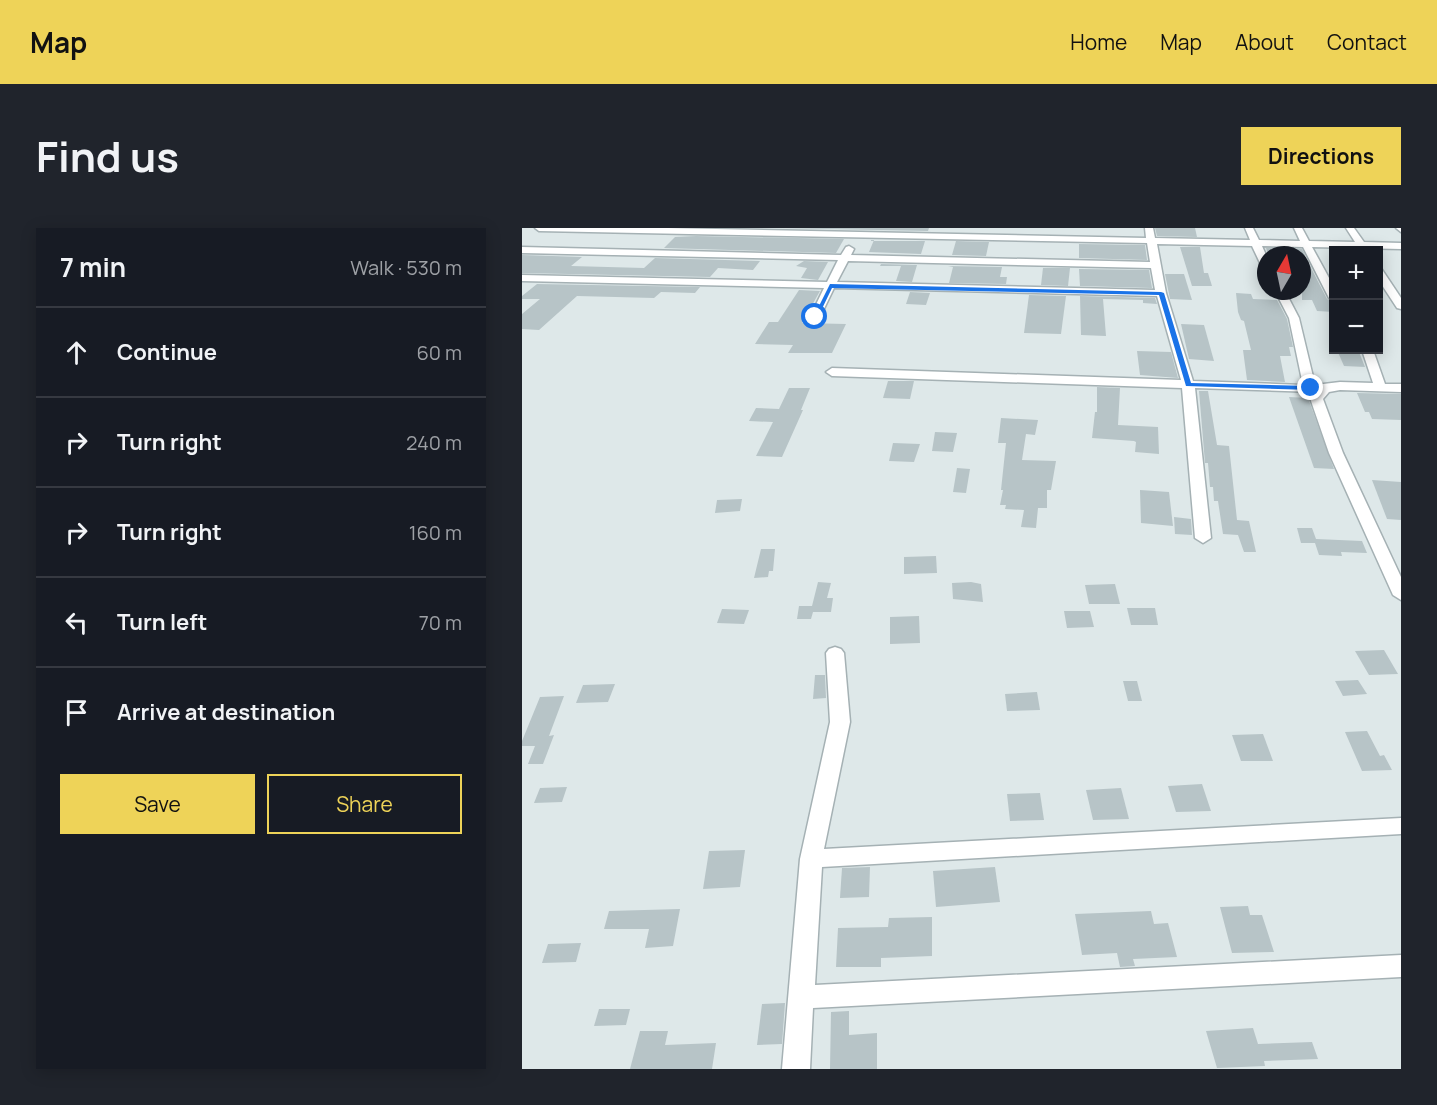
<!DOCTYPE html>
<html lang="en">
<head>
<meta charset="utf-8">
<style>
  :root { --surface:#171b24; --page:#20242c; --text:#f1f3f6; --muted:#9ea1a6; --line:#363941; --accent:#eed358 }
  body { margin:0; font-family:Manrope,sans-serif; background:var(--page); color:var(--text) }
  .controls { position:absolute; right:18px; top:18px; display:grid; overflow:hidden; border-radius:0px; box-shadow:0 3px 15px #0003 }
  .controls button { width:54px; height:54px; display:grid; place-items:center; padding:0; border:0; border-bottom:2px solid var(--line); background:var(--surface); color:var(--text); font:30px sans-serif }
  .compass { position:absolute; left:735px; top:18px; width:54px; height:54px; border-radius:50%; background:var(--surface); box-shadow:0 3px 15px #0003; rotate:9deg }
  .stop { position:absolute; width:18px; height:18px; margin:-14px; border:4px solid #1a73e8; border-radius:50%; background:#fff }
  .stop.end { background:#1a73e8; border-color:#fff; box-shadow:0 2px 6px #0008 }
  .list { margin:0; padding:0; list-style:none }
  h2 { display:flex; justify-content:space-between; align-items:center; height:78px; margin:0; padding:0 24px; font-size:26px }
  h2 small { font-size:20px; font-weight:400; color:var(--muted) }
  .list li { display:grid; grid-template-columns:39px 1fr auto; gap:18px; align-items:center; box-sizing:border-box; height:90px; padding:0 24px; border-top:2px solid var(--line) }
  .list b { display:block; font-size:22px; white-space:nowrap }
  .list em { font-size:20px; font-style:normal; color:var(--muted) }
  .actions { display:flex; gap:12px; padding:18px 24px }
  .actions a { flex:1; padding:14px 0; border:2px solid var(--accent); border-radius:0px; text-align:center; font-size:21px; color:var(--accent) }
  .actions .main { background:var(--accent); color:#111 }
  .icon { flex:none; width:33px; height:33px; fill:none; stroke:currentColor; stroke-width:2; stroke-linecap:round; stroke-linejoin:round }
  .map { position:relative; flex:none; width:879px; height:841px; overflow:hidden; border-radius:0px }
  header { display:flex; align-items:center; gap:36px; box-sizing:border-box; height:84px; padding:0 30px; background:var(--accent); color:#111 }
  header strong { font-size:28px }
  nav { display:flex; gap:33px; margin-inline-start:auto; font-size:21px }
  .intro { display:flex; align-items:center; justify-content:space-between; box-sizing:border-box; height:144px; padding:0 36px }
  h1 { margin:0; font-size:42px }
  .button { padding:15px 27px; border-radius:0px; background:var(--accent); color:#111; font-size:21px; font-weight:700 }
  main { display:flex; gap:36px; padding:0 36px }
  aside { flex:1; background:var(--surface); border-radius:0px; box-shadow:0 3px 15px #0003 }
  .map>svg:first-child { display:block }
  .building { fill:#b7c4c7 }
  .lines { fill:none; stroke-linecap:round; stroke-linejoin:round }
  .minor-casing { stroke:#a5b1b4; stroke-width:3 }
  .minor { fill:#fff; fill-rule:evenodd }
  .route { fill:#1a73e8 }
</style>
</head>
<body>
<header>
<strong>Map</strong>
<nav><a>Home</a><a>Map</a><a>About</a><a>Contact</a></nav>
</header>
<div class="intro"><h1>Find us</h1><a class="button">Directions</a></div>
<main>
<aside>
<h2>7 min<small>Walk · 530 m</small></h2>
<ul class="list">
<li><svg class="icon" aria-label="ahead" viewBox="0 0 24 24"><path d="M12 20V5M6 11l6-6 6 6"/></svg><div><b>Continue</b></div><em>60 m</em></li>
<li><svg class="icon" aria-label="right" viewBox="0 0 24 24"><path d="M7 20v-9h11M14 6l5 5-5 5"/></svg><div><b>Turn right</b></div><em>240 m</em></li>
<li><svg class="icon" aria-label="right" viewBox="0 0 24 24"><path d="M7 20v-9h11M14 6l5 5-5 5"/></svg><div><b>Turn right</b></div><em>160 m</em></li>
<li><svg class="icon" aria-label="left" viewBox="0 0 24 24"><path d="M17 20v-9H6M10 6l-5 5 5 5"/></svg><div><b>Turn left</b></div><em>70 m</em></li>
<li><svg class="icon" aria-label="arrive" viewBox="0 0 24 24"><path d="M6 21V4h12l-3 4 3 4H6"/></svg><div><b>Arrive at destination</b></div></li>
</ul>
<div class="actions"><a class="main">Save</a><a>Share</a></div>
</aside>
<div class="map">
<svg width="879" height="841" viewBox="0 0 879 841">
  <rect width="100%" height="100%" fill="#dee8e9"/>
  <g class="building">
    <polygon points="254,0 407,0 406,3"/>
    <polygon points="633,0 673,0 675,9 635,8"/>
    <polygon points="174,8 322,11 314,25 142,20 153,9"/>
    <polygon points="348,12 403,13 399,26 347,24 352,12"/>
    <polygon points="434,13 467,14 464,28 430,27"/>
    <polygon points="557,16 623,17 625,32 557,30"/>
    <polygon points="658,19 678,19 682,45 686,45 690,58 670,58"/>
    <polygon points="744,20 780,21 783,27 746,26"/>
    <polygon points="0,27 60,29 49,38 122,40 133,30 238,33 231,42 196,40 188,49 0,45"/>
    <polygon points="282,33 306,34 296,52 279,50 285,40 274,38"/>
    <polygon points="359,36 395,37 390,54 374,53 379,38 358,38"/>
    <polygon points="780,36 787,36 805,71 812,75 812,84 795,83 790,72 780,72"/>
    <polygon points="426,38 480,39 478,49 485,49 484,56 427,55 431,39"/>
    <polygon points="521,40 548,40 546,58 519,57"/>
    <polygon points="557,41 627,42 630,60 558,58"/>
    <polygon points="643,46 662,46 670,72 648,71"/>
    <polygon points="15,56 178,59 173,65 139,64 132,70 55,68 17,102 0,101 0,86 18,71 0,71 0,68"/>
    <polygon points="277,62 298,63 280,95 324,96 310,125 266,125 271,117 233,116 247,94 256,94"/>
    <polygon points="388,64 408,65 404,77 384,76"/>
    <polygon points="714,65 729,66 731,71 755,72 765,91 771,119 767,119 769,128 758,128 763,154 725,152 721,122 729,122 722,93 719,92 716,84"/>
    <polygon points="507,67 544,68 539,106 502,105"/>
    <polygon points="558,68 633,70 635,76 621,75 621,72 581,71 584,108 559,107"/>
    <polygon points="659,96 682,97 692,133 667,131"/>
    <polygon points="815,122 832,122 837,124 843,139 822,138"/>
    <polygon points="615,123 649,124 656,150 618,147"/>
    <polygon points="366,153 392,153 388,171 361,170"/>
    <polygon points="575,159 598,160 596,197 636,199 637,226 613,224 614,214 612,213 570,210 573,184 575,184"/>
    <polygon points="267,160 288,160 279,182 281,182 260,229 234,228 251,194 227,193 234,180 257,181"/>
    <polygon points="677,163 686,163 695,217 707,218 715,292 727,293 734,324 722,324 716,307 701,306 696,273 692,273 691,259 688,259 686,235 683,235"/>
    <polygon points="835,165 879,166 879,192 850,191 847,184 843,184"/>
    <polygon points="767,169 786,170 812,241 792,240"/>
    <polygon points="479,190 516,192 513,207 504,206 500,232 534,233 529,262 525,262 525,280 516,280 514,300 499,299 502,282 483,281 484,277 478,277 481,262 479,262 484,215 476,215"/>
    <polygon points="413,204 435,205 431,224 410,223"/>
    <polygon points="371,215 398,216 392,234 367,233"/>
    <polygon points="435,240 448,241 444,265 431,264"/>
    <polygon points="850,252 879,254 879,292 865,291"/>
    <polygon points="618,262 647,264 651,298 619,295"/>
    <polygon points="220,271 218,283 193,285 195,272"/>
    <polygon points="652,289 669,291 670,307 653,306"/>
    <polygon points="775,300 790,300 794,311 840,313 845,325 819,324 820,328 797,327 793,315 779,315"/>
    <polygon points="239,321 253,321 251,343 247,343 246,349 232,350"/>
    <polygon points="414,328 415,345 382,346 382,329"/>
    <polygon points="296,354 309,355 305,370 311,370 309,384 291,384 289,391 275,391 277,378 290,378"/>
    <polygon points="449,354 459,356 461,374 431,371 430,355"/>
    <polygon points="593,356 598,376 567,376 563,357"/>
    <polygon points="605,380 633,380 636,397 609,397"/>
    <polygon points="200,381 227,382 222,396 195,395"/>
    <polygon points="542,383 568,383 572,399 545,400"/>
    <polygon points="397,388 398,415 368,416 368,389"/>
    <polygon points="862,422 876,446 847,447 833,423"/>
    <polygon points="293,447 303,447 304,470 291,471"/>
    <polygon points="836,452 845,466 821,468 813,453"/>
    <polygon points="601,453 615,453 620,473 606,473"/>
    <polygon points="93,456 86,474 54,475 61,457"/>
    <polygon points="515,464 518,482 485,483 483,466"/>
    <polygon points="42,468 27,508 32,507 21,536 6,536 13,518 0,518 0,513 18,469"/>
    <polygon points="845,503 858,528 862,527 870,542 840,543 823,504"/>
    <polygon points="741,506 751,533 719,533 710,507"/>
    <polygon points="680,556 689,583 654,584 646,558"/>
    <polygon points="45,559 40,574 12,575 18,560"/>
    <polygon points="599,560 607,591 571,592 564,562"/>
    <polygon points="518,565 522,592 488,593 485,566"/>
    <polygon points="223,622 218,659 181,661 187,623"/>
    <polygon points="348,639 347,669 318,670 320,640"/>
    <polygon points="473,639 478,674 414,679 411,643"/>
    <polygon points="726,678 728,687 740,687 752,724 710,725 698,679"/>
    <polygon points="158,681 151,718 123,720 127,701 82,701 87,683"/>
    <polygon points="629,683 632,696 646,695 655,729 611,731 613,738 598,739 595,725 560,727 553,686"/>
    <polygon points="410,689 410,728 359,730 359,739 314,739 316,700 366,699 367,690"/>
    <polygon points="59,715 54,734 20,735 26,716"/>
    <polygon points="263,775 260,816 235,817 240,776"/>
    <polygon points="77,781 108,781 104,797 72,798"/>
    <polygon points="327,783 327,807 355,805 355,841 308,841 309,784"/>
    <polygon points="731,800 736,816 790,814 796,831 742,833 743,838 695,840 684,803"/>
    <polygon points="118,803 146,803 143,817 194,815 190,841 108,841"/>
  </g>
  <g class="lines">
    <g class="minor-casing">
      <g id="minor">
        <path d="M13,0H146L624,10L623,0H631L633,10L728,12L723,0H731L737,12L778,13L772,0H780L787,13L833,14L824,0H832L842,14L879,15V21L790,19L812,59V73L807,70L781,19L740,18L744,27V40L739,37L730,18L635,16L644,65L671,153L781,157L767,90L753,63H763L777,90L793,157L818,154L851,155L840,122H851L863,156H879V164L818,162L807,164L801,171L821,225L879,349V372L871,367L807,225L788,170L793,164L673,160L689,310L681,315L673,310L660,160L310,148L304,144L310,140L659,152L635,68L312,60L298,89L293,92L288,89L302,60L0,53V47L305,54L316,32L0,25V19L319,27L324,19L327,18L332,21L329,27L628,34L625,15L17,3ZM326,33L629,40L633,62L315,54Z"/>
        <polygon points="874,0 879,0 879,4"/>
        <polygon points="856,39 859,40 879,70 879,81 875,80 856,51"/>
        <polygon points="313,419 319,421 322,425 328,494 302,621 879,590 879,606 300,639 293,757 879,727 879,749 291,780 288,841 260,841 278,631 308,494 304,425 307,421"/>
      </g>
    </g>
    <use href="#minor" class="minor"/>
  </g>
  <polygon class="route" points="308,56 639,64 642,65 669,155 789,158 792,160 789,162 664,158 637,67 310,60 296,89 291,90"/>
</svg>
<div class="controls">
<button>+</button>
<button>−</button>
</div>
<svg class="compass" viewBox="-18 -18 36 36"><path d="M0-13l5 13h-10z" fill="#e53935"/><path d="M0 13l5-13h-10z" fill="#9ea1a6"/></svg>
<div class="stop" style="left:293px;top:89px"></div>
<div class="stop end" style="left:789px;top:160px"></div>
</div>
</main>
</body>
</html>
